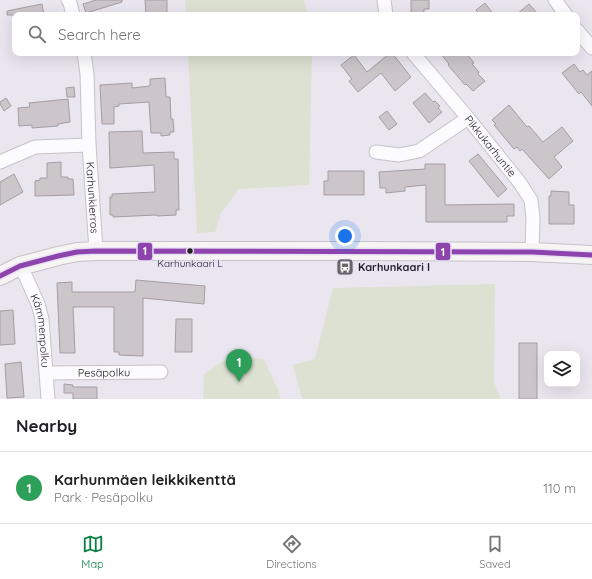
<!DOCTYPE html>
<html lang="en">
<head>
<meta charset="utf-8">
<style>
  :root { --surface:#fff; --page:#f2f2f2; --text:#202124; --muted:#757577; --line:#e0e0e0; --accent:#0b8043 }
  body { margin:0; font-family:Quicksand,sans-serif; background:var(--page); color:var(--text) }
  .controls { position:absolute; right:12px; bottom:12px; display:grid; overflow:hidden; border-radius:8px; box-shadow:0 4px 16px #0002 }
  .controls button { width:36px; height:36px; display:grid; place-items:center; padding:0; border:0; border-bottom:1px solid var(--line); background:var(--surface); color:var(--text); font:20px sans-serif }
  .you { position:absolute; left:345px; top:236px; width:14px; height:14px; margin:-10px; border:3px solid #fff; border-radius:50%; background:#1a73e8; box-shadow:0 0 0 6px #1a73e833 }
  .badge { display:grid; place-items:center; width:26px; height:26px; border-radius:50%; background:var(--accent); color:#fff; font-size:13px; font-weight:700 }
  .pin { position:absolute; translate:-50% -33px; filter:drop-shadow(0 1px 2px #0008) }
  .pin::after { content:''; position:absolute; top:21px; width:14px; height:12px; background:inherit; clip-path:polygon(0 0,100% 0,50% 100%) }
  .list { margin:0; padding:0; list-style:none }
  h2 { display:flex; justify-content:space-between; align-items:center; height:52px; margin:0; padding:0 16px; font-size:17px }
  h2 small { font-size:13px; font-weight:400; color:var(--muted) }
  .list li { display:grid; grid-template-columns:26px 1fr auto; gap:12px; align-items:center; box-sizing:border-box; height:72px; padding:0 16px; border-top:1px solid var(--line) }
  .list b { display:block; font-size:15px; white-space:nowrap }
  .list p { margin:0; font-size:13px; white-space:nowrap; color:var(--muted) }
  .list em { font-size:13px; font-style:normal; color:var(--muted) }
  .icon { flex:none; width:22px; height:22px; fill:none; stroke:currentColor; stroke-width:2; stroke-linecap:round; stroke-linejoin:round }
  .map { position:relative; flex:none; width:592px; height:399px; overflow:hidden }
  .search { position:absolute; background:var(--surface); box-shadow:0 4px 16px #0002; left:12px; right:12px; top:12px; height:44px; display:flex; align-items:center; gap:10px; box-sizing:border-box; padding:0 14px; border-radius:8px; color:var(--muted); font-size:15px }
  .sheet { height:124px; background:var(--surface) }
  nav { display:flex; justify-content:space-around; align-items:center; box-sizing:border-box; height:56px; border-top:1px solid var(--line); background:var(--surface); font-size:11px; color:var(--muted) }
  nav a { display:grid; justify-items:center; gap:2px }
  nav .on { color:var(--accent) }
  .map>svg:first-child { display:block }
  .green { fill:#dde1d1 }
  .building { fill:#ccc6ca; stroke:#a49ea2 }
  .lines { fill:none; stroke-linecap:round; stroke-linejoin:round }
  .street-casing { stroke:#c5c2c9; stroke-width:15 }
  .secondary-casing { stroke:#c5c2c9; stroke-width:20 }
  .street { stroke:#fcfbfd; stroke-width:13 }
  .secondary { stroke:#f7f4f4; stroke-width:18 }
  .bus-1-casing { stroke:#e9e2f4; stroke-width:8 }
  .bus-1 { stroke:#8e44ad; stroke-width:5 }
  .bus-dot { fill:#242128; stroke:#e9e2f4; stroke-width:1.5 }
  .labels { text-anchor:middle; stroke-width:3; stroke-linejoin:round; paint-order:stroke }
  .bus-label { font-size:10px; fill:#242128; stroke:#e9e2f4 }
  .street-label { font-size:11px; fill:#242128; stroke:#e9e2f4 }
  .poi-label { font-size:11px; font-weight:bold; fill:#242128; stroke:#e9e2f4; text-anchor:start }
  .line-badge { stroke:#e9e2f4; stroke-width:1.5 }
  .badge-label { font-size:11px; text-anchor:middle; font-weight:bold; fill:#fff }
</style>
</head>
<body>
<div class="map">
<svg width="592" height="399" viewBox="0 0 592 399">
  <rect width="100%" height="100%" fill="#eae6f0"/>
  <g class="green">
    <polygon points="185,0 304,0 308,15 186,15"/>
    <polygon points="188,53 312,53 309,185 239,189 221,213 215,232 197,233"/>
    <polygon points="495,284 494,383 501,399 302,399 293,365 315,359 333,288"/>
    <polygon points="255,358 264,359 278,390 281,399 203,399 204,374 223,361 233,359"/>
  </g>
  <g class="building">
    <polygon points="96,0 122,0 122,2 86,13 83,4"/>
    <polygon points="145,0 167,0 167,15 146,15"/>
    <polygon points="411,0 429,0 429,9 424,9 424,15 411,15"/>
    <polygon points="485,3 494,15 480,15 476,10"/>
    <polygon points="42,4 44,15 7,15 7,11"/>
    <polygon points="529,4 539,15 516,15"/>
    <polygon points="390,53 392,53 411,77 395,91 381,73 358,92 349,81 352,79 341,65 354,55 367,72"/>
    <polygon points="440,53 466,53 474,63 472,64 479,72 478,74 485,81 473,91 466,84 465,85 448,65 449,64"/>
    <polygon points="574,64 580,72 583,70 587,75 592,71 592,106 581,92 579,94 562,73"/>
    <polygon points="165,78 166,97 170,97 171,119 173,119 174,132 170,132 170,135 161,136 161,133 151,133 149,102 119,104 119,106 114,107 114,124 102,124 100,85 132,83 132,88 150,86 150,79"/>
    <polygon points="74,87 75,97 67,97 66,88"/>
    <polygon points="425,93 433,102 435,101 440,106 438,108 442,112 429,123 413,103"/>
    <polygon points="6,98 11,106 4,111 0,104 0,102"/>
    <polygon points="68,99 70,122 58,124 58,126 32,128 32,125 19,126 18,108 30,107 29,103"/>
    <polygon points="509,105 527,127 529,126 543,142 562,127 573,141 554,157 562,167 549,179 522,149 520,151 517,147 514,149 494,125 496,124 492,120"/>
    <polygon points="387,111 397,124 389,130 379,117"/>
    <polygon points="142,131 143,153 174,152 174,159 178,159 179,210 176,210 176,215 157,216 157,215 113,217 113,215 110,215 110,197 112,197 112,194 155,192 154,165 110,168 109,132"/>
    <polygon points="478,154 507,189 498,197 469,161"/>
    <polygon points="61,162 61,177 68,177 68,179 73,179 74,195 35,196 35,181 40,180 40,178 47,178 47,163"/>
    <polygon points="425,164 445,164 445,205 514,204 514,216 507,216 507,222 426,222 426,185 405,187 405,191 386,193 386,188 380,188 379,172 425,169"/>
    <polygon points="328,171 364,171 364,195 324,195 324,181 328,181"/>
    <polygon points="14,174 23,192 0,205 0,182"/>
    <polygon points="551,191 569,192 569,205 574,205 574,224 549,224 549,196 551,196"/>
    <polygon points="136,280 205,286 204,304 143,298 143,356 119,355 119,352 114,352 114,307 73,307 75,353 60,353 57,283 72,282 72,292 135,292"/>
    <polygon points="13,310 15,344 0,345 0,311"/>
    <polygon points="176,319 192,319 192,352 175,352"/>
    <rect x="519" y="343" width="18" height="56"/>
    <polygon points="21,362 24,397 7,398 5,364"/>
    <polygon points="64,384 73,385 73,387 97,387 97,399 73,399 73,393 64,393"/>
  </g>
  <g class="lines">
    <g class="street-casing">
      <g id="street">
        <polyline points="68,0 70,3 73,15"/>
        <polyline points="384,0 386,15"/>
        <polyline points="555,0 566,15"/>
        <polyline points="577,30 592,48"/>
        <path id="s1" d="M84,53L87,74L89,145L96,251"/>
        <path id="s2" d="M413,53L468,118L520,183L531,200L533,218L532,252"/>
        <polyline points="376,152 399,155 419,151 468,118"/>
        <polyline points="0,162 35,147 89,145"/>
        <path id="s3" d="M20,266L26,277L38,304L42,319L48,399"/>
        <path id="s4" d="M47,373L161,372"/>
      </g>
    </g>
    <g class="secondary-casing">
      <polyline id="secondary" points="0,276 20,266 58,256 77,252 96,251 357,251 532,252 592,255"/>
    </g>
    <use href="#street" class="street"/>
    <use href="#secondary" class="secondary"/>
    <g class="bus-1-casing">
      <polyline id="bus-1" points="0,276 20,266 58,256 77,252 96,251 532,252 592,255"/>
    </g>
    <use href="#bus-1" class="bus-1"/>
  </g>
  <defs>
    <g id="bus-square" transform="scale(0.9)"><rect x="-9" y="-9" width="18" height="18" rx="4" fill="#69666e" stroke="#e9e2f4"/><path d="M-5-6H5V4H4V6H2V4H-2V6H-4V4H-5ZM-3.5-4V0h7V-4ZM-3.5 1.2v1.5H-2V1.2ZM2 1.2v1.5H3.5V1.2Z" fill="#fff"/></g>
  </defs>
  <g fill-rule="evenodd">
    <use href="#bus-square" x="345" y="267"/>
  </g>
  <circle class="bus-dot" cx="190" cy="251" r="3.5"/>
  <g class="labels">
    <g class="bus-label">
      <text x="190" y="267">Karhunkaari L</text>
    </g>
    <g class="street-label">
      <text dy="4" stroke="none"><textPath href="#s2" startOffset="121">Pikkukarhuntie</textPath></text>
      <text dy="4" stroke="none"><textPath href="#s1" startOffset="145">Karhunkierros</textPath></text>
      <text dy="4" stroke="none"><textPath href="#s3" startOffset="69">Kämmenpolku</textPath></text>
      <text dy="4" stroke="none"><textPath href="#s4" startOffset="57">Pesäpolku</textPath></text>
    </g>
    <g class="poi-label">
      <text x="358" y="271">Karhunkaari I</text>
    </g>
  </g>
  <g class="line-badge">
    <rect x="137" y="242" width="16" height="19" rx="4" fill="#8e44ad"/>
    <rect x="435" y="242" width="16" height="19" rx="4" fill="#8e44ad"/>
  </g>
  <g class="badge-label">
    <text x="145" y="255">1</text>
    <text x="443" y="256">1</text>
  </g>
</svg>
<div class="controls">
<button><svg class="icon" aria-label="layers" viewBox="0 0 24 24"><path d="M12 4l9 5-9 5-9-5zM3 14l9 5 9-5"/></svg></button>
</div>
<div class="you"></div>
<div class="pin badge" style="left:239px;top:382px;background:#2e9e5b">1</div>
<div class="search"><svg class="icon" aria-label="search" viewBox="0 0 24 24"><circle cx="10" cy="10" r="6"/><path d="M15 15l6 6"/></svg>Search here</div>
</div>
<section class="sheet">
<h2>Nearby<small></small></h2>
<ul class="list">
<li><span class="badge" style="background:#2e9e5b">1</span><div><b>Karhunmäen leikkikenttä</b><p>Park · Pesäpolku</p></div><em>110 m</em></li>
</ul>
</section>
<nav>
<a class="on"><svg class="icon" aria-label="map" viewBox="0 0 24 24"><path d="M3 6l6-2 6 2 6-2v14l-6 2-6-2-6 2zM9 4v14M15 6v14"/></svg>Map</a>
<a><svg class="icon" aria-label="directions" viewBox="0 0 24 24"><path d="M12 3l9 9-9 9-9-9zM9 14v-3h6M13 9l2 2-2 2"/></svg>Directions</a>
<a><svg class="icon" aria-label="saved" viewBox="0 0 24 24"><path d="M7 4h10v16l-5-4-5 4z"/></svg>Saved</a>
</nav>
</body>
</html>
